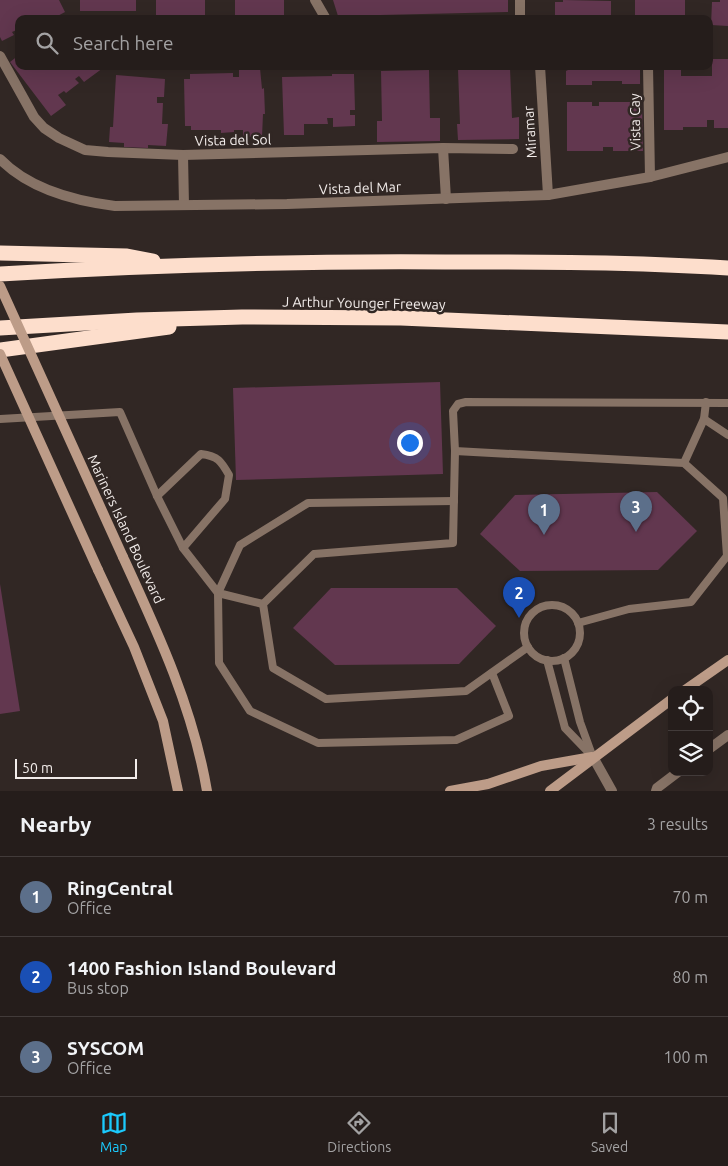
<!DOCTYPE html>
<html lang="en">
<head>
<meta charset="utf-8">
<style>
  :root { --surface:#251d1b; --page:#312a28; --text:#f1f3f6; --muted:#a3a2a3; --line:#423b3a; --accent:#1bc9fc }
  body { margin:0; font-family:Ubuntu,sans-serif; background:var(--page); color:var(--text) }
  .controls { position:absolute; right:15px; bottom:15px; display:grid; overflow:hidden; border-radius:10px; box-shadow:0 5px 20px #0002 }
  .controls button { width:45px; height:45px; display:grid; place-items:center; padding:0; border:0; border-bottom:1px solid var(--line); background:var(--surface); color:var(--text); font:25px sans-serif }
  .scale { position:absolute; left:15px; bottom:12px; width:122px; box-sizing:border-box; padding-left:5px; border:2px solid #f2ecea; border-top:0; font-size:14px; line-height:18px; white-space:nowrap; color:#f2ecea; -webkit-text-stroke:4px #312724; paint-order:stroke }
  .you { position:absolute; left:409px; top:442px; width:18px; height:18px; margin:-12px; border:4px solid #fff; border-radius:50%; background:#1a73e8; box-shadow:0 0 0 8px #1a73e833 }
  .badge { display:grid; place-items:center; width:32px; height:32px; border-radius:50%; background:var(--accent); color:#fff; font-size:16px; font-weight:700 }
  .pin { position:absolute; translate:-50% -41px; filter:drop-shadow(0 1px 2px #0008) }
  .pin::after { content:''; position:absolute; top:26px; width:18px; height:15px; background:inherit; clip-path:polygon(0 0,100% 0,50% 100%) }
  .list { margin:0; padding:0; list-style:none }
  h2 { display:flex; justify-content:space-between; align-items:center; height:65px; margin:0; padding:0 20px; font-size:21px }
  h2 small { font-size:16px; font-weight:400; color:var(--muted) }
  .list li { display:grid; grid-template-columns:32px 1fr auto; gap:15px; align-items:center; box-sizing:border-box; height:80px; padding:0 20px; border-top:1px solid var(--line) }
  .list b { display:block; font-size:19px; white-space:nowrap }
  .list p { margin:0; font-size:16px; white-space:nowrap; color:var(--muted) }
  .list em { font-size:16px; font-style:normal; color:var(--muted) }
  .icon { flex:none; width:28px; height:28px; fill:none; stroke:currentColor; stroke-width:2; stroke-linecap:round; stroke-linejoin:round }
  .map { position:relative; flex:none; width:728px; height:791px; overflow:hidden }
  .search { position:absolute; background:var(--surface); box-shadow:0 5px 20px #0002; left:15px; right:15px; top:15px; height:55px; display:flex; align-items:center; gap:12px; box-sizing:border-box; padding:0 18px; border-radius:10px; color:var(--muted); font-size:19px }
  .sheet { height:305px; background:var(--surface) }
  nav { display:flex; justify-content:space-around; align-items:center; box-sizing:border-box; height:70px; border-top:1px solid var(--line); background:var(--surface); font-size:14px; color:var(--muted) }
  nav a { display:grid; justify-items:center; gap:2px }
  nav .on { color:var(--accent) }
  .map>svg:first-child { display:block }
  .building { fill:#62374f }
  .lines { fill:none; stroke-linecap:round; stroke-linejoin:round }
  .service { stroke:#877366; stroke-width:8 }
  .minor { stroke:#877366; stroke-width:10 }
  .secondary { stroke:#bd9c88; stroke-width:10 }
  .motorway { stroke:#fddecc; stroke-width:15 }
  .secondary-bridge { stroke:#bd9c88; stroke-width:10 }
  .labels { text-anchor:middle; stroke-width:5; stroke-linejoin:round; paint-order:stroke }
  .street-label { font-size:14px; fill:#f2ecea; stroke:#312724 }
</style>
</head>
<body>
<div class="map">
<svg width="728" height="791" viewBox="0 0 728 791">
  <rect width="100%" height="100%" fill="#312724"/>
  <g class="building">
    <polygon points="0,0 59,0 65,12 52,19 19,19 19,29 12,32 14,35 2,41 0,37"/>
    <rect x="80" y="0" width="56" height="11"/>
    <polygon points="156,0 205,0 205,19 162,19 162,15 156,15"/>
    <polygon points="235,0 284,0 284,19 241,19 241,16 235,16"/>
    <polygon points="333,0 508,0 508,12 338,16"/>
    <polygon points="563,0 611,1 611,19 555,19 555,2 563,2"/>
    <rect x="635" y="0" width="50" height="19"/>
    <polygon points="720,0 728,0 728,26 711,25 712,2 720,2"/>
    <polygon points="19,55 19,66 101,66 103,68 84,82 79,76 75,79 79,83 66,93 64,91 58,95 66,105 51,116 10,62"/>
    <polygon points="712,59 728,59 728,128 714,128 714,120 707,120 707,127 683,127 683,130 664,130 664,66 681,66 681,76 712,76"/>
    <polygon points="568,66 640,66 640,84 622,84 622,81 592,81 592,85 566,85 566,71 568,70"/>
    <polygon points="239,68 260,68 262,89 264,88 265,114 263,114 262,137 243,137 243,130 234,130 234,132 221,133 221,130 191,130 191,126 185,126 184,79 190,79 190,74 233,73 233,77 239,77"/>
    <polygon points="510,68 512,118 519,117 519,139 458,140 457,124 460,124 458,69"/>
    <polygon points="429,70 430,118 440,118 440,141 377,142 377,121 382,121 381,71"/>
    <polygon points="332,74 354,74 355,110 350,110 350,115 355,115 355,126 333,127 333,118 327,118 328,124 304,124 304,135 284,135 282,77 332,76"/>
    <polygon points="116,75 165,79 164,97 157,97 157,103 163,103 162,124 168,124 166,146 148,145 148,148 124,147 124,143 109,142 110,127 113,127"/>
    <polygon points="567,102 592,102 592,106 599,106 599,102 642,102 643,151 613,151 613,147 603,147 603,151 567,151"/>
    <polygon points="440,382 443,474 236,480 233,388"/>
    <polygon points="657,492 697,531 658,570 520,571 480,534 515,495"/>
    <polygon points="0,584 20,711 0,714"/>
    <polygon points="331,588 457,588 496,626 459,664 335,665 293,628"/>
  </g>
  <g class="lines">
    <g class="service">
      <polyline points="0,419 120,412 157,496 183,548 218,593 263,604"/>
      <polyline points="704,419 728,435"/>
      <polyline points="455,451 684,463 723,498 727,556 691,602 629,609 578,623"/>
      <polyline points="684,463 704,419 706,402"/>
      <path d="M157,496L201,454C218,456 221,461 229,475L225,499L183,548"/>
      <polyline points="454,501 308,503 240,545 218,593 219,663 250,711 318,743 456,740 509,716 492,673"/>
      <circle cx="552" cy="633" r="28"/>
      <polyline points="528,647 466,691 326,699 273,668 263,604 314,554 453,543 455,451 453,411 458,404 466,402 728,403"/>
      <polyline points="564,658 580,722 592,755"/>
      <polyline points="547,660 565,728 593,757"/>
    </g>
    <g class="minor">
      <polyline points="315,0 326,19"/>
      <polyline points="520,0 520,19"/>
      <polyline points="0,56 34,117 44,128 59,138 85,150 108,152 183,155 443,148 513,149"/>
      <polyline points="540,66 548,195"/>
      <polyline points="648,66 650,177"/>
      <polyline points="443,148 446,199"/>
      <polyline points="183,155 184,205"/>
      <path d="M0,159C29,189 75,201 115,206L287,204L548,195L650,177L728,157"/>
      <polyline points="709,749 728,735"/>
      <polyline points="593,757 612,791"/>
      <polyline points="656,791 657,788 678,772"/>
    </g>
    <g class="secondary">
      <path d="M123,557C158,633 193,708 207,791"/>
      <polyline points="98,570 134,647 163,721 178,791"/>
      <polyline points="685,690 728,660"/>
      <polyline points="450,791 488,784 541,766 592,757"/>
      <polyline points="550,791 672,699"/>
    </g>
    <g class="motorway">
      <polyline points="0,253 127,256 153,261"/>
      <path d="M0,274C148,265 297,261 445,262C539,262 634,262 728,268"/>
      <polyline points="0,328 137,320 242,317 401,318 728,332"/>
      <polyline points="0,350 169,327"/>
    </g>
    <g class="secondary-bridge">
      <polyline points="0,286 123,557"/>
      <polyline points="0,354 98,570"/>
    </g>
  </g>
  <g class="labels">
    <g class="street-label">
      <text transform="translate(635 122) rotate(-91)" y="5">Vista Cay</text>
      <text transform="translate(530 132) rotate(-94)" y="5">Miramar</text>
      <text transform="translate(233 140) rotate(-1)" y="5">Vista del Sol</text>
      <text transform="translate(360 188) rotate(-2)" y="5">Vista del Mar</text>
      <text transform="translate(364 303) rotate(1)" y="5">J Arthur Younger Freeway</text>
      <text transform="translate(126 529) rotate(65)" y="5">Mariners Island Boulevard</text>
    </g>
  </g>
</svg>
<div class="controls">
<button><svg class="icon" aria-label="locate" viewBox="0 0 24 24"><circle cx="12" cy="12" r="6"/><path d="M12 2v4M12 18v4M2 12h4M18 12h4"/></svg></button>
<button><svg class="icon" aria-label="layers" viewBox="0 0 24 24"><path d="M12 4l9 5-9 5-9-5zM3 14l9 5 9-5"/></svg></button>
</div>
<div class="scale">50 m</div>
<div class="you"></div>
<div class="pin badge" style="left:544px;top:535px;background:#5c6f8a">1</div>
<div class="pin badge" style="left:519px;top:618px;background:#1a4fb4">2</div>
<div class="pin badge" style="left:636px;top:532px;background:#5c6f8a">3</div>
<div class="search"><svg class="icon" aria-label="search" viewBox="0 0 24 24"><circle cx="10" cy="10" r="6"/><path d="M15 15l6 6"/></svg>Search here</div>
</div>
<section class="sheet">
<h2>Nearby<small>3 results</small></h2>
<ul class="list">
<li><span class="badge" style="background:#5c6f8a">1</span><div><b>RingCentral</b><p>Office</p></div><em>70 m</em></li>
<li><span class="badge" style="background:#1a4fb4">2</span><div><b>1400 Fashion Island Boulevard</b><p>Bus stop</p></div><em>80 m</em></li>
<li><span class="badge" style="background:#5c6f8a">3</span><div><b>SYSCOM</b><p>Office</p></div><em>100 m</em></li>
</ul>
</section>
<nav>
<a class="on"><svg class="icon" aria-label="map" viewBox="0 0 24 24"><path d="M3 6l6-2 6 2 6-2v14l-6 2-6-2-6 2zM9 4v14M15 6v14"/></svg>Map</a>
<a><svg class="icon" aria-label="directions" viewBox="0 0 24 24"><path d="M12 3l9 9-9 9-9-9zM9 14v-3h6M13 9l2 2-2 2"/></svg>Directions</a>
<a><svg class="icon" aria-label="saved" viewBox="0 0 24 24"><path d="M7 4h10v16l-5-4-5 4z"/></svg>Saved</a>
</nav>
</body>
</html>
